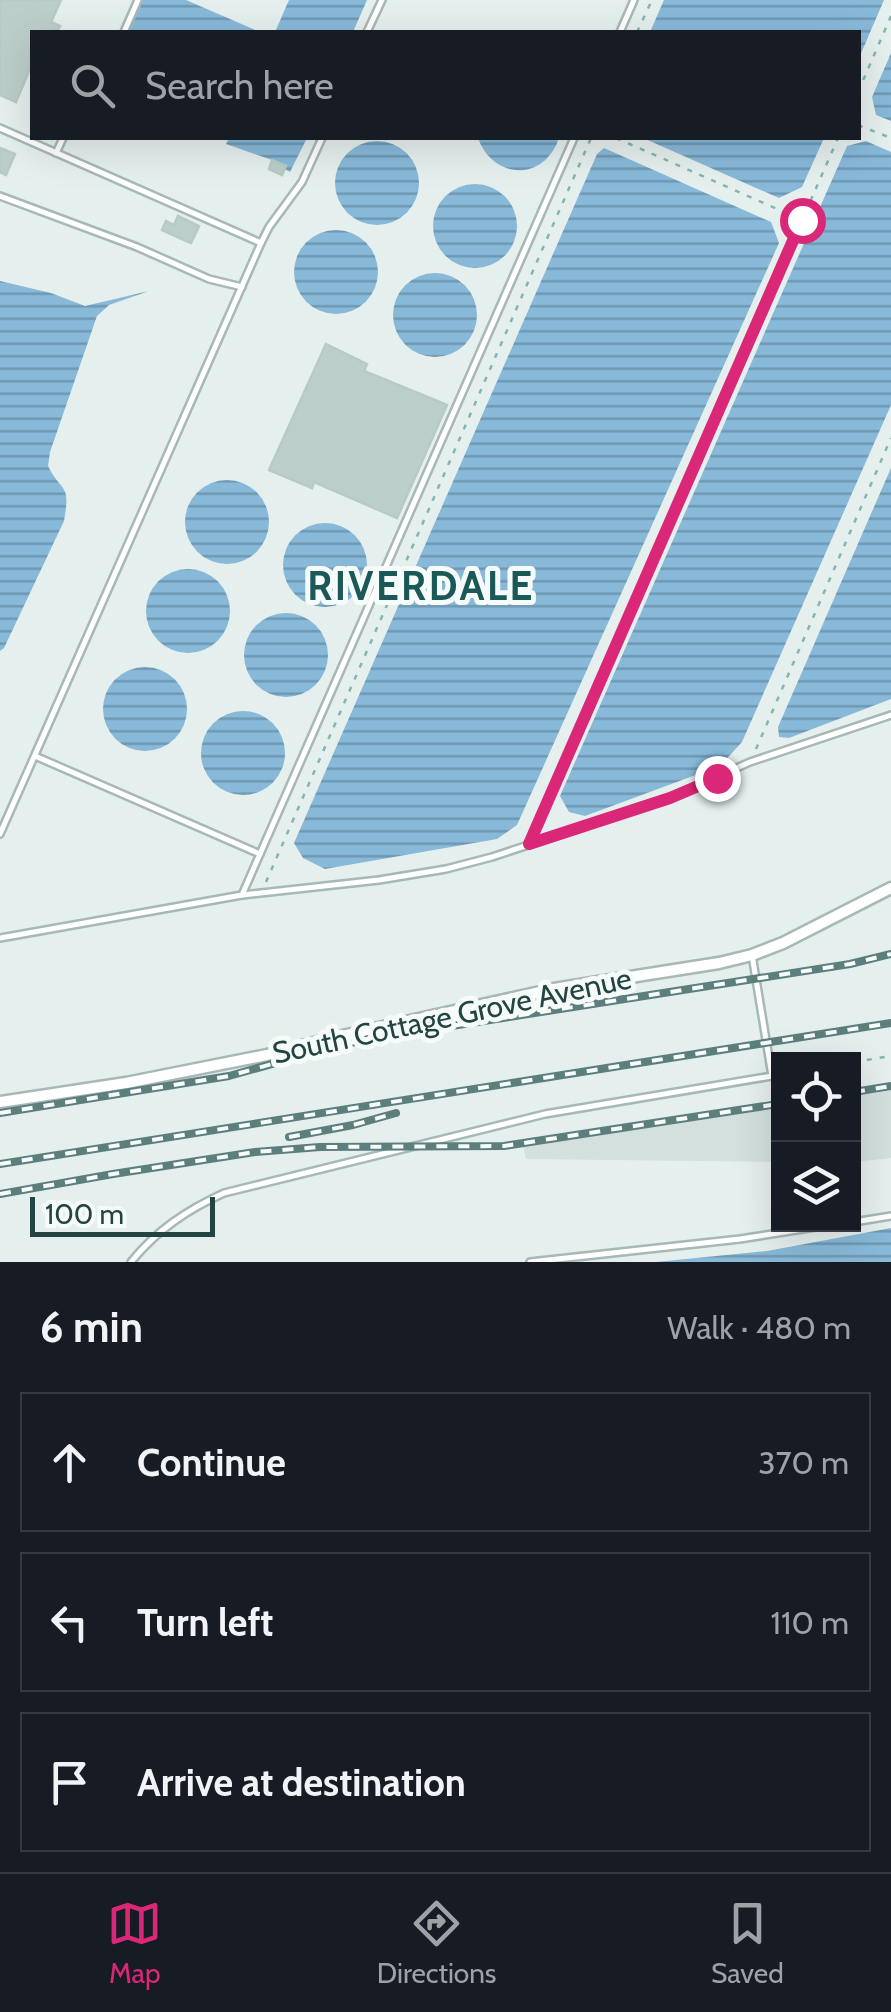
<!DOCTYPE html>
<html lang="en">
<head>
<meta charset="utf-8">
<style>
  :root { --surface:#171b24; --page:#242831; --text:#f1f3f6; --muted:#9ea1a6; --line:#363941; --accent:#db2777 }
  body { margin:0; font-family:Cabin,sans-serif; background:var(--page); color:var(--text) }
  .controls { position:absolute; right:30px; bottom:30px; display:grid; overflow:hidden; border-radius:0px; box-shadow:0 10px 40px #0002 }
  .controls button { width:90px; height:90px; display:grid; place-items:center; padding:0; border:0; border-bottom:2px solid var(--line); background:var(--surface); color:var(--text); font:50px sans-serif }
  .scale { position:absolute; left:30px; bottom:25px; width:185px; box-sizing:border-box; padding-left:10px; border:5px solid #224442; border-top:0; font-size:28px; line-height:35px; white-space:nowrap; color:#224442; -webkit-text-stroke:8px #f6fbfa; paint-order:stroke }
  .stop { position:absolute; width:30px; height:30px; margin:-22px; border:8px solid #db2777; border-radius:50%; background:#fff }
  .stop.end { background:#db2777; border-color:#fff; box-shadow:0 2px 10px #0008 }
  .list { margin:0; padding:0; list-style:none }
  h2 { display:flex; justify-content:space-between; align-items:center; height:130px; margin:0; padding:0 40px; font-size:42px }
  h2 small { font-size:32px; font-weight:400; color:var(--muted) }
  .list li { display:grid; grid-template-columns:65px 1fr auto; gap:30px; align-items:center; box-sizing:border-box; height:140px; margin:0 20px 20px; padding:0 20px; border:2px solid var(--line); border-radius:0px }
  .list b { display:block; font-size:38px; white-space:nowrap }
  .list em { font-size:32px; font-style:normal; color:var(--muted) }
  .icon { flex:none; width:55px; height:55px; fill:none; stroke:currentColor; stroke-width:2; stroke-linecap:round; stroke-linejoin:round }
  .map { position:relative; flex:none; width:891px; height:1262px; overflow:hidden }
  .search { position:absolute; background:var(--surface); box-shadow:0 10px 40px #0002; left:30px; right:30px; top:30px; height:110px; display:flex; align-items:center; gap:25px; box-sizing:border-box; padding:0 35px; border-radius:0px; color:var(--muted); font-size:38px }
  .sheet { height:610px; background:var(--surface) }
  nav { display:flex; justify-content:space-around; align-items:center; box-sizing:border-box; height:140px; border-top:2px solid var(--line); background:var(--surface); font-size:28px; color:var(--muted) }
  nav a { display:grid; justify-items:center; gap:5px }
  nav .on { color:var(--accent) }
  .map>svg:first-child { display:block }
  .built { fill:#d3e0de }
  .water { fill:url(#water-rules) }
  .building { fill:#bcceca; stroke:#b6cac6; stroke-width:2.5 }
  .lines { fill:none; stroke-linecap:round; stroke-linejoin:round }
  .service-casing { stroke:#a7b8b6; stroke-width:10 }
  .minor-casing { stroke:#a7b8b6; stroke-width:15 }
  .path { stroke:#82b6b2; stroke-width:2.5; stroke-dasharray:5 8; stroke-linecap:butt }
  .service { stroke:#fff; stroke-width:5 }
  .minor { stroke:#fff; stroke-width:10 }
  .rail-casing { stroke:#5c7f7e; stroke-width:8 }
  .rail { stroke:#f6fbfa; stroke-width:4; stroke-dasharray:11; stroke-linecap:butt }
  .route { stroke:#db2777; stroke-width:12 }
  .labels { text-anchor:middle; stroke-width:10; stroke-linejoin:round; paint-order:stroke }
  .street-label { font-size:30px; fill:#224442; stroke:#f6fbfa }
  .district-label { font-size:40px; font-weight:bold; letter-spacing:2.5px; fill:#1b5858; stroke:#f6fbfa }
</style>
</head>
<body>
<div class="map">
<svg width="891" height="1262" viewBox="0 0 891 1262">
  <defs>
    <pattern id="water-rules" width="6" height="5" patternUnits="userSpaceOnUse" patternTransform="scale(2.5)"><rect width="6" height="5" fill="#88b9d9"/><path d="M0 2.5h6" fill="none" stroke="#6f98b2"/></pattern>
  </defs>
  <rect width="100%" height="100%" fill="#e5efed"/>
  <g class="built">
    <polygon points="891,1090 891,1158 854,1162 854,1096"/>
    <polygon points="778,1108 778,1162 526,1159 523,1146"/>
  </g>
  <g class="water">
    <polygon points="143,0 186,0 260,32 128,32"/>
    <polygon points="289,0 367,0 353,32 275,32"/>
    <polygon points="664,0 884,0 859,58 858,32 650,32"/>
    <polygon points="891,53 891,121 876,115 872,97"/>
    <polygon points="229,138 307,138 290,172 285,169 286,165 226,144"/>
    <path d="M478,138H559C544,182 493,180 478,138Z"/>
    <polygon points="643,138 824,138 802,187 779,198"/>
    <polygon points="866,141 891,152 891,405 742,742 720,766 585,816 569,812 560,796 847,146"/>
    <circle cx="377" cy="183" r="42"/>
    <polygon points="604,148 771,222 779,243 517,825 497,839 325,869 303,858 294,843 597,154"/>
    <circle cx="475" cy="226" r="42"/>
    <circle cx="336" cy="272" r="42"/>
    <circle cx="435" cy="315" r="42"/>
    <path d="M0,281L51,293L85,306L149,291L109,305L97,316L50,452L48,466C62,494 71,482 64,521L4,648L0,651Z"/>
    <polygon points="891,468 891,699 789,738 779,737 778,727"/>
    <circle cx="227" cy="522" r="42"/>
    <circle cx="325" cy="565" r="42"/>
    <circle cx="188" cy="611" r="42"/>
    <circle cx="286" cy="655" r="42"/>
    <circle cx="145" cy="709" r="42"/>
    <circle cx="243" cy="753" r="42"/>
    <polygon points="891,1228 891,1262 656,1262 767,1251"/>
  </g>
  <g class="building">
    <polygon points="0,0 61,0 51,22 60,26 57,32 32,32 32,64 16,102 0,95"/>
    <polygon points="0,148 15,154 6,175 0,172"/>
    <polygon points="272,160 286,166 282,175 269,169"/>
    <polygon points="178,216 199,226 191,243 162,230 166,221 174,225"/>
    <polygon points="326,344 367,364 364,371 447,405 397,518 314,482 312,488 269,470"/>
  </g>
  <g class="lines">
    <g class="service-casing">
      <g id="service">
        <polyline points="124,32 138,0"/>
        <polyline points="367,32 382,0"/>
        <polyline points="620,32 634,0"/>
        <polyline points="0,128 261,243"/>
        <polyline points="56,153 63,138"/>
        <polyline points="0,196 137,247 209,279 242,287"/>
        <polyline points="35,756 260,854"/>
        <polyline points="0,834 261,243 269,227 302,182 322,138"/>
        <polyline points="242,895 574,138"/>
        <polyline points="0,938 242,895 379,880 446,869 492,857 670,798 750,762 891,715"/>
        <polyline points="854,1222 891,1216"/>
        <path d="M131,1262C157,1230 187,1210 224,1193L545,1114L772,1076L752,955"/>
        <polyline points="530,1262 740,1239 835,1224"/>
      </g>
    </g>
    <g class="minor-casing">
      <polyline id="minor" points="0,1102 126,1083 267,1055 329,1039 554,989 719,963 752,955 783,943 891,888"/>
    </g>
    <g class="path">
      <polyline points="637,32 652,0"/>
      <polyline points="858,92 891,16"/>
      <polyline points="858,125 891,138"/>
      <polyline points="616,138 800,219"/>
      <polyline points="756,749 891,438"/>
      <polyline points="534,832 838,138"/>
      <polyline points="266,882 591,138"/>
      <polyline points="854,1062 891,1056"/>
    </g>
    <use href="#service" class="service"/>
    <use href="#minor" class="minor"/>
    <g class="rail-casing">
      <g id="rail">
        <polyline points="854,1092 891,1086"/>
        <polyline points="0,1113 229,1076 336,1046 374,1038 850,964 891,954"/>
        <polyline points="289,1137 353,1125 396,1113"/>
        <polyline points="0,1164 891,1023"/>
        <polyline points="0,1194 113,1174 255,1152 320,1147 504,1146 778,1104"/>
      </g>
    </g>
    <use href="#rail" class="rail"/>
  </g>
  <g class="lines">
    <polyline class="route" points="717,778 670,798 529,844 802,220"/>
  </g>
  <g class="labels">
    <g class="street-label">
      <text transform="translate(452 1016) rotate(-12)" y="10">South Cottage Grove Avenue</text>
    </g>
    <g class="district-label">
      <text x="421" y="600">RIVERDALE</text>
    </g>
  </g>
</svg>
<div class="controls">
<button><svg class="icon" aria-label="locate" viewBox="0 0 24 24"><circle cx="12" cy="12" r="6"/><path d="M12 2v4M12 18v4M2 12h4M18 12h4"/></svg></button>
<button><svg class="icon" aria-label="layers" viewBox="0 0 24 24"><path d="M12 4l9 5-9 5-9-5zM3 14l9 5 9-5"/></svg></button>
</div>
<div class="scale">100 m</div>
<div class="stop" style="left:802px;top:220px"></div>
<div class="stop end" style="left:717px;top:778px"></div>
<div class="search"><svg class="icon" aria-label="search" viewBox="0 0 24 24"><circle cx="10" cy="10" r="6"/><path d="M15 15l6 6"/></svg>Search here</div>
</div>
<section class="sheet">
<h2>6 min<small>Walk · 480 m</small></h2>
<ul class="list">
<li><svg class="icon" aria-label="ahead" viewBox="0 0 24 24"><path d="M12 20V5M6 11l6-6 6 6"/></svg><div><b>Continue</b></div><em>370 m</em></li>
<li><svg class="icon" aria-label="left" viewBox="0 0 24 24"><path d="M17 20v-9H6M10 6l-5 5 5 5"/></svg><div><b>Turn left</b></div><em>110 m</em></li>
<li><svg class="icon" aria-label="arrive" viewBox="0 0 24 24"><path d="M6 21V4h12l-3 4 3 4H6"/></svg><div><b>Arrive at destination</b></div></li>
</ul>
</section>
<nav>
<a class="on"><svg class="icon" aria-label="map" viewBox="0 0 24 24"><path d="M3 6l6-2 6 2 6-2v14l-6 2-6-2-6 2zM9 4v14M15 6v14"/></svg>Map</a>
<a><svg class="icon" aria-label="directions" viewBox="0 0 24 24"><path d="M12 3l9 9-9 9-9-9zM9 14v-3h6M13 9l2 2-2 2"/></svg>Directions</a>
<a><svg class="icon" aria-label="saved" viewBox="0 0 24 24"><path d="M7 4h10v16l-5-4-5 4z"/></svg>Saved</a>
</nav>
</body>
</html>
